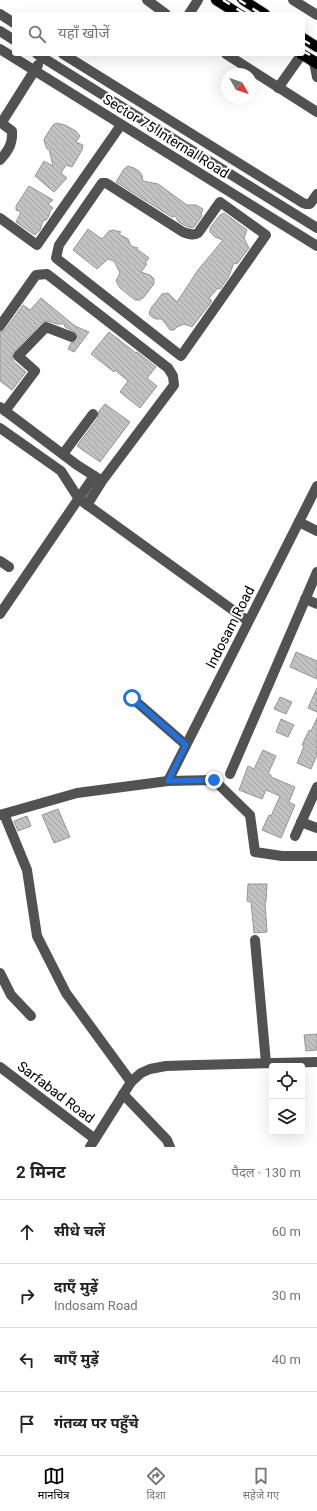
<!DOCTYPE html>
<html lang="hi">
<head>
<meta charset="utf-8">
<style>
  :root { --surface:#fff; --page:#f2f2f2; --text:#222; --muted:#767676; --line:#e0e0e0; --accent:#000 }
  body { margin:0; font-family:Roboto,"Noto Sans Devanagari",sans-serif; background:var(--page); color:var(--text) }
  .controls { position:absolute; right:12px; bottom:12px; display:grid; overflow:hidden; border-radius:4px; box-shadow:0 4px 16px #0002 }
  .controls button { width:36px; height:36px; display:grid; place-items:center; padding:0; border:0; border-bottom:1px solid var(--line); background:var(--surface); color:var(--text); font:20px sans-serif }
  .compass { position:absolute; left:221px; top:68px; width:36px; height:36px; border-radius:50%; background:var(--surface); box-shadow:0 4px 16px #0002; rotate:130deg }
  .stop { position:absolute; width:12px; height:12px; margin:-9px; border:3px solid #1a73e8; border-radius:50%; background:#fff }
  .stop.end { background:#1a73e8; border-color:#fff; box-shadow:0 1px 4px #0008 }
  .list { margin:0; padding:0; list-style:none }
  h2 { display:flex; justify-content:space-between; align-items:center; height:52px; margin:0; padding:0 16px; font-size:17px }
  h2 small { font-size:13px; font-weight:400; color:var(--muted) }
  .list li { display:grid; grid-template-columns:26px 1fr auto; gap:12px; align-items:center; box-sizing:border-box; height:64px; padding:0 16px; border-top:1px solid var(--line) }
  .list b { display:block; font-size:15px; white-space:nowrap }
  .list p { margin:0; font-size:13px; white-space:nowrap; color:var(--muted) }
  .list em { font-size:13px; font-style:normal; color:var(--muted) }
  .icon { flex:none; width:22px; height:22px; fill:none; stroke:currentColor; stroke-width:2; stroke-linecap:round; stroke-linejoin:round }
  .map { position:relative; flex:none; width:317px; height:1147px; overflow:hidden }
  .search { position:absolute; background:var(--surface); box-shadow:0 4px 16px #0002; left:12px; right:12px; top:12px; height:44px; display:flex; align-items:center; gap:10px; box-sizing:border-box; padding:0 14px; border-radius:4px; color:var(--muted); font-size:15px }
  .sheet { height:308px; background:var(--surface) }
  nav { display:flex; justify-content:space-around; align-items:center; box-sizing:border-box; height:56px; border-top:1px solid var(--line); background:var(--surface); font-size:11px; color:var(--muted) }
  nav a { display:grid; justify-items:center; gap:2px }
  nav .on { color:var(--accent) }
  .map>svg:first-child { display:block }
  .building { fill:url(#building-back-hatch); stroke:#969696 }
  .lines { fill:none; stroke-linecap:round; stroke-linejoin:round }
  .major-casing { stroke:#dbdbdb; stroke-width:12 }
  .minor { stroke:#525252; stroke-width:10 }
  .major { stroke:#000; stroke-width:10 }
  .rail-casing { stroke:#000; stroke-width:4 }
  .rail { stroke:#fff; stroke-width:2.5; stroke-dasharray:8; stroke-linecap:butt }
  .route { stroke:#1a73e8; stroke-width:5 }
  .labels { text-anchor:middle; stroke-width:4; stroke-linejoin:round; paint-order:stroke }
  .street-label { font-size:14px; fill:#000; stroke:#fff }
</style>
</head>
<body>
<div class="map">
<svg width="317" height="1147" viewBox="0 0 317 1147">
  <defs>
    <pattern id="building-back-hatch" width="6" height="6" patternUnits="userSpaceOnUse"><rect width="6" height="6" fill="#c2c2c2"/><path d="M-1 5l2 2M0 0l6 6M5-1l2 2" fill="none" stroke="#a5a5a5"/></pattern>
  </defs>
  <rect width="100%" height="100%" fill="#fff"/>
  <g class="building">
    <polygon points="56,123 65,125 76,131 80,136 76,142 83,145 82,150 72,167 66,165 61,173 67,178 54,192 35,176 44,161 53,166 49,149 47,149 45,144 44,139 53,125"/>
    <polygon points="128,166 134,168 139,171 142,175 143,181 158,184 187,205 196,205 203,209 201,214 202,216 194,227 191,228 186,226 179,222 175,216 172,217 116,182 124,169"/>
    <polygon points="29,186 53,200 48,204 53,208 50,211 49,216 46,220 43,221 40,230 35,235 16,222 21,212 16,210 16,206"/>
    <polygon points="224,213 247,230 244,238 249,248 237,264 234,263 228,278 220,289 218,288 209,298 212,301 192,327 184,324 177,327 174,330 170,330 162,319 156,319 152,317 149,314 151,308 162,294 168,293 177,302 198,270 223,240 215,237 210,232 210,228 220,215"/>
    <polygon points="88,229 102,239 109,231 113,230 121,232 119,234 128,239 131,246 138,248 137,249 149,258 145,263 147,264 141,272 150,275 154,279 154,284 144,297 140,300 135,300 120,288 116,281 120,273 114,261 108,259 97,269 73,250"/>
    <polygon points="41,298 75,326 89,332 74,352 68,349 71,343 76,342 78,340 78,336 77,333 65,327 64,324 57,324 48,321 42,322 12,354 13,361 26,372 12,390 0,381 0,332 5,330 23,305 30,310"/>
    <polygon points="109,332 136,353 137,352 156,367 147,378 157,386 140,408 120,392 128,381 115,370 114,372 91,354"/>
    <polygon points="105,404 130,422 100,462 77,446 98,418 99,411"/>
    <polygon points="296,652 317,661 317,679 290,667"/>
    <polygon points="317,688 317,712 308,708"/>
    <polygon points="280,697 292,702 286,714 274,709"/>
    <polygon points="317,718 317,755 311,769 297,763 304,746 302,745 309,730 311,731"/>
    <polygon points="281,719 294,725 288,737 276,732"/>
    <polygon points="263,750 276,756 268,774 271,775 271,777 295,787 289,802 295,805 281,838 262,830 269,815 271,816 280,796 266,790 262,799 239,790 248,766 254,769"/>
    <polygon points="58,809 70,837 54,843 42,815"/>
    <polygon points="27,816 31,826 18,831 14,821"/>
    <polygon points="248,884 267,884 266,902 265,902 267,932 254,933 251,902 247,901"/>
    <polygon points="317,1034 317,1050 306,1051 304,1035"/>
  </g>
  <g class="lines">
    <g class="major-casing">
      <g id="major">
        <polyline points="216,0 238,14"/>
        <polyline points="243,0 265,14"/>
        <polyline points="303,38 317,47"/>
        <polyline points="301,54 317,64"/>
      </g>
    </g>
    <g class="minor">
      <polyline points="147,0 166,14"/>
      <polyline points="293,0 317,15"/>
      <polyline points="0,14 14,23"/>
      <polyline points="189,14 198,0"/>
      <polyline points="0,31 14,40"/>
      <polyline points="0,49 317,246"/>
      <polyline points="37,54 317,228"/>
      <polyline points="63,54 303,203 306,204 310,204 317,194"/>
      <polyline points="226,54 317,112"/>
      <polyline points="314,62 317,77"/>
      <polyline points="278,88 302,54"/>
      <path d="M0,122L12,131C13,144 8,151 0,160"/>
      <polyline points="2,122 38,65"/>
      <path d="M102,183H106L183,232C188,234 193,236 198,233L220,202L266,235L181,356L56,258L59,245Z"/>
      <polyline points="0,218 37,245 121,125"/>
      <polyline points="0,326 36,275 47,274 168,368 173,376 174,385 102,481 87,505"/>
      <polyline points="0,407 77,465 99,479"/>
      <polyline points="5,411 35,371 18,356 46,327 72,337"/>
      <polyline points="0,428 61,471 79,499 248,621"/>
      <polyline points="63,454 93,414"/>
      <polyline points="299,522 317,531"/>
      <polyline points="0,561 9,567"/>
      <polyline points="305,599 317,604"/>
      <polyline points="0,614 94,476"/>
      <polyline points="132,698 186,745"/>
      <polyline points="230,774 317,572"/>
      <polyline points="168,781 317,486"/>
      <polyline points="4,814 27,870 37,936 66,993 131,1082"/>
      <polyline points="0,815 77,793 168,781 214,780 250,815 255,852 282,856 317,856"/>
      <polyline points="301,822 317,828"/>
      <polyline points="295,836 317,787"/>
      <polyline points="255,940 266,1063"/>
      <polyline points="0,973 11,995 31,1016"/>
      <polyline points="0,1067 95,1139"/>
      <polyline points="123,1094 167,1140 170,1147"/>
      <polyline points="90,1147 131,1082 141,1073 150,1069 166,1066 197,1065 317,1062"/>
    </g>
    <use href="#major" class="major"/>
    <g class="rail-casing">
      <g id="rail">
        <polyline points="223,0 245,14"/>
        <polyline points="239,0 261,14"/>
        <polyline points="303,40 317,48"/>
        <polyline points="303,51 317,59"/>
      </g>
    </g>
    <use href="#rail" class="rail"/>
  </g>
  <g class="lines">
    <polyline class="route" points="132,698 186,745 168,781 214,780"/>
  </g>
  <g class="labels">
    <g class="street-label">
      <text transform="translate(166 136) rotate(32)" y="5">Sector 75 Internal Road</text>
      <text transform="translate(230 627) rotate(-63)" y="5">Indosam Road</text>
      <text transform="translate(56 1092) rotate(37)" y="5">Sarfabad Road</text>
    </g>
  </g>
</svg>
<div class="controls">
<button><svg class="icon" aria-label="locate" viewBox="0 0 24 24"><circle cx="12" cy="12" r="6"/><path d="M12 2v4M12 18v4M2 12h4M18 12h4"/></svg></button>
<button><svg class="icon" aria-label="layers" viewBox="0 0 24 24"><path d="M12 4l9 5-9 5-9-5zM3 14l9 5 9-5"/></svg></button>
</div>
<svg class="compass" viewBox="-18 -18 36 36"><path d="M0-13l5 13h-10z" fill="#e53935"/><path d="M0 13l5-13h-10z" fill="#767676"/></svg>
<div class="stop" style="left:132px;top:698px"></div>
<div class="stop end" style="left:214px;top:780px"></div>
<div class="search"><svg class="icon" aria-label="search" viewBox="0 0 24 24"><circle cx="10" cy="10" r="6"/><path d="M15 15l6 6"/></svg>यहाँ खोजें</div>
</div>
<section class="sheet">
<h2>2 मिनट<small>पैदल · 130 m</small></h2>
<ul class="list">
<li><svg class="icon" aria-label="ahead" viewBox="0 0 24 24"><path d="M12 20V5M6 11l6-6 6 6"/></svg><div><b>सीधे चलें</b></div><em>60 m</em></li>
<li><svg class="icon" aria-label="right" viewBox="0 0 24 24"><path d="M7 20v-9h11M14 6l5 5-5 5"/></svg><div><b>दाएँ मुड़ें</b><p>Indosam Road</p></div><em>30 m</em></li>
<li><svg class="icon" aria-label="left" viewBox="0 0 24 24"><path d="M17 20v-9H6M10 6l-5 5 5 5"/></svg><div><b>बाएँ मुड़ें</b></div><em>40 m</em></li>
<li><svg class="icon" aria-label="arrive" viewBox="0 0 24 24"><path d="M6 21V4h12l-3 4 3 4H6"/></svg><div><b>गंतव्य पर पहुँचे</b></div></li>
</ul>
</section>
<nav>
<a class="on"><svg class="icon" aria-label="map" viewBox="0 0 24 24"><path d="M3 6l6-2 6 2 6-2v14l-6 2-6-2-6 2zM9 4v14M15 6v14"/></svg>मानचित्र</a>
<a><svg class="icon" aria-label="directions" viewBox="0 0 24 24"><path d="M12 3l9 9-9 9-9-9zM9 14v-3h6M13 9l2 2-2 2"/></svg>दिशा</a>
<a><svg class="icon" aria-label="saved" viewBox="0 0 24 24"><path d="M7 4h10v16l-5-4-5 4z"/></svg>सहेजे गए</a>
</nav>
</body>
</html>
